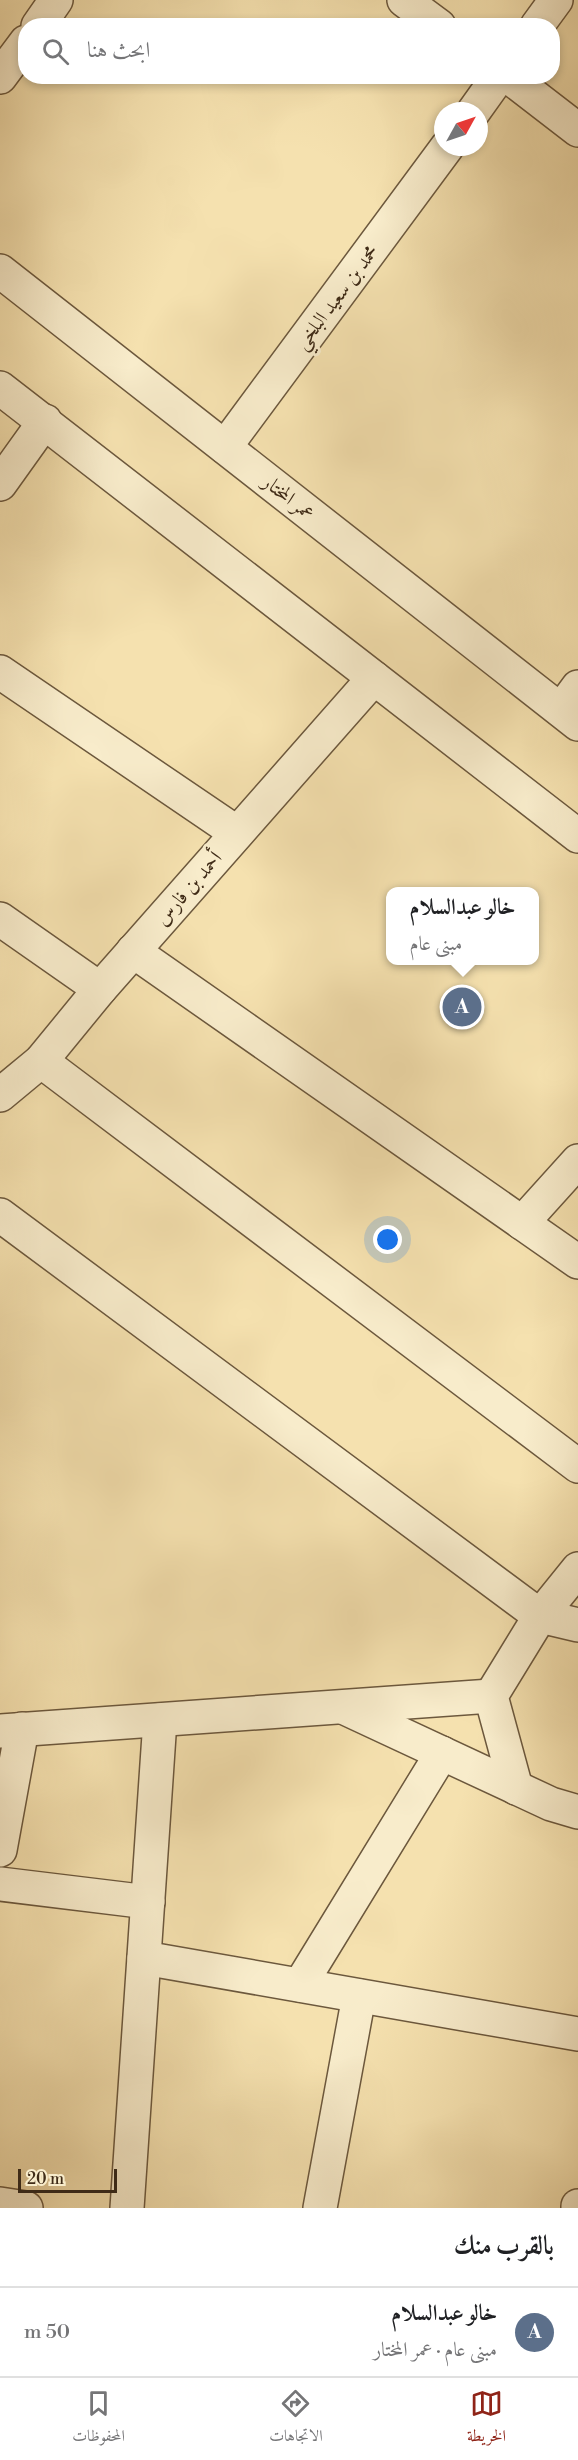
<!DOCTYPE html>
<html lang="ar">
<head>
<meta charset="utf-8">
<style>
  :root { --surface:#fff; --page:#f6f6f6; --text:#202124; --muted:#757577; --line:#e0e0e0; --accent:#8f2418 }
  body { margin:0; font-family:"Libre Bodoni",Amiri,serif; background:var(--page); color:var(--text); direction:rtl }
  .compass { position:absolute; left:434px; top:102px; width:54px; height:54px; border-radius:50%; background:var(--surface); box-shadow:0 3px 9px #0003; rotate:50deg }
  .scale { position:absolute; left:18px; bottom:15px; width:99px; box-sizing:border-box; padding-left:6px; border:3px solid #3f2b17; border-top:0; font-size:16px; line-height:21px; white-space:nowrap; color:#3f2b17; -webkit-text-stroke:4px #f8eccb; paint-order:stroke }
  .you { position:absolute; left:388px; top:1240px; width:21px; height:21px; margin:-15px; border:4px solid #fff; border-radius:50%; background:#1a73e8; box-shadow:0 0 0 9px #1a73e833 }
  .badge { display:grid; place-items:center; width:39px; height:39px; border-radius:50%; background:var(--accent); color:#fff; font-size:20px; font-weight:700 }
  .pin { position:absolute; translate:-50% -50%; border:3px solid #fff; box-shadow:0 2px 6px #0006 }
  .popup { position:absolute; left:386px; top:887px; width:153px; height:78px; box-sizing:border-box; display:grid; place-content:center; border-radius:12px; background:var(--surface); filter:drop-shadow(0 2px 4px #0005); font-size:20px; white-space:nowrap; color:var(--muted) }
  .popup b { font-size:22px; color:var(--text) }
  .popup::after { content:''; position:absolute; left:50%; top:100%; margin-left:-12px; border:12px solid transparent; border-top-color:var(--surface) }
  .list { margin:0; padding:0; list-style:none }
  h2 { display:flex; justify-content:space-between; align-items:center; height:78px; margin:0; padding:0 24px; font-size:26px }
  h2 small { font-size:20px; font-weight:400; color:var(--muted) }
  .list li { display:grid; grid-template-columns:39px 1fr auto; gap:18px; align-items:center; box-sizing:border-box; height:90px; padding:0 24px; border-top:2px solid var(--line) }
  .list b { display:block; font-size:22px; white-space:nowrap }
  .list p { margin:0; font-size:20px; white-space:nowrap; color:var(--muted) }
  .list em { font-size:20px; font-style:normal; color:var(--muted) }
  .icon { flex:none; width:33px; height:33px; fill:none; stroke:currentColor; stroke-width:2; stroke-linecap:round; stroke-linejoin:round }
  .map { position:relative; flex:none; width:578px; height:2208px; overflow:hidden; direction:ltr }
  .search { position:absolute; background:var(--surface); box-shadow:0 3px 9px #0003; left:18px; right:18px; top:18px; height:66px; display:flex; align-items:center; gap:15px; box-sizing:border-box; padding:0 21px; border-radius:24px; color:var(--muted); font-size:22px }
  .sheet { height:168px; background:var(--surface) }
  nav { display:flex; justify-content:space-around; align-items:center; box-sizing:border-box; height:84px; border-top:2px solid var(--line); background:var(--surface); font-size:16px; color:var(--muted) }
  nav a { display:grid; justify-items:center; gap:3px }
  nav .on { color:var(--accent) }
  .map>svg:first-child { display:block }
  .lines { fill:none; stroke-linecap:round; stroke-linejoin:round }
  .minor-casing { stroke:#6c583d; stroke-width:36 }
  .tertiary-casing { stroke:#6c583d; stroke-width:36 }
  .minor { stroke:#f8eccb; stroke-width:33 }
  .tertiary { stroke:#f8eccb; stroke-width:33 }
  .labels { text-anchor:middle; stroke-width:6; stroke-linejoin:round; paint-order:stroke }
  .street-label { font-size:20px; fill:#3f2b17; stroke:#f8eccb }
</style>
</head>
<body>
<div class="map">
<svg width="578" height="2208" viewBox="0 0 578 2208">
  <rect width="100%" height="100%" fill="#f5e1af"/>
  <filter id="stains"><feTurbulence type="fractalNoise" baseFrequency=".00333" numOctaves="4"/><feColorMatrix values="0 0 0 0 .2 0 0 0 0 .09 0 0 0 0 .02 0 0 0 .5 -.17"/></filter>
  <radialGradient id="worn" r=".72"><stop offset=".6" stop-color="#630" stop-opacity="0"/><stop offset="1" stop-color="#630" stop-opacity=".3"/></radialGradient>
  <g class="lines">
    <g class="minor-casing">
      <g id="minor">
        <polyline points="404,0 439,26"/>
        <polyline points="38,26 56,0"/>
        <polyline points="537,26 556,0"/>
        <polyline points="508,76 578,130"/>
        <polyline points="0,77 26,42"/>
        <polyline points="474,111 499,76"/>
        <polyline points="225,447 447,147"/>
        <polyline points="0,484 45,421"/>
        <polyline points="0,672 237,833"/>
        <polyline points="561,710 578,687"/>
        <polyline points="0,919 100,989"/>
        <polyline points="133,951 578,1262"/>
        <polyline points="41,1061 578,1466"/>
        <polyline points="0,1095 41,1061 100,989 374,678"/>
        <polyline points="0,1215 540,1616 578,1569"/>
        <polyline points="522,1223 578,1161"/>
        <polyline points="345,1708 551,1804 578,1812"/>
        <polyline points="0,1731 491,1696"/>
        <polyline points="516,1788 491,1696 540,1616 578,1625"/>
        <polyline points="0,1850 22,1729"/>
        <polyline points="0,1884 148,1902"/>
        <polyline points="144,1958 578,2034"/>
        <polyline points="300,1985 442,1753"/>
        <polyline points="0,2204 26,2208"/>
        <polyline points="127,2208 160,1720"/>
        <polyline points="320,2208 359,1996"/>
        <polyline points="578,2208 578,2206"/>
      </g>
    </g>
    <g class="tertiary-casing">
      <g id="tertiary">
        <polyline points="0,271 578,724"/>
        <polyline points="0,388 578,836"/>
      </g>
    </g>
    <use href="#minor" class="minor"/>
    <use href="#tertiary" class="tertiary"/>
  </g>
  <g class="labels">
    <g class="street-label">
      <text transform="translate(336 297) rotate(-53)" y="7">محمد بن سعيد البلخي</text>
      <text transform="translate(289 497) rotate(38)" y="7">عمر المختار</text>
      <text transform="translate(188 888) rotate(-49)" y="7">أحمد بن فارس</text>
    </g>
  </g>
  <rect width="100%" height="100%" filter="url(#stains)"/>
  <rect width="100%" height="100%" fill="url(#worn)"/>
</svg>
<svg class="compass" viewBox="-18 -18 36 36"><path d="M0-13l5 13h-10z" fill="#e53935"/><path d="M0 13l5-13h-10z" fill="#757577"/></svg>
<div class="scale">20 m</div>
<div class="you"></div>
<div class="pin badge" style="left:462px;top:1007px;background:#5c6f8a">A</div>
<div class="popup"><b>خالو عبدالسلام</b>مبنى عام</div>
<div class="search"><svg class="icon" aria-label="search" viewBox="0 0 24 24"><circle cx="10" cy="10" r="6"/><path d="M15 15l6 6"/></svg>ابحث هنا</div>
</div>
<section class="sheet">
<h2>بالقرب منك<small></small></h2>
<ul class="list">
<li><span class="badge" style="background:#5c6f8a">A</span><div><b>خالو عبدالسلام</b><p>مبنى عام · عمر المختار</p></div><em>50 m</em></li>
</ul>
</section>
<nav>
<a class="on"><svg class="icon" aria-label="map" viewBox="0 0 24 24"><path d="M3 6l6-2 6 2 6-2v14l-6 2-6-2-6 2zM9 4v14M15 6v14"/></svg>الخريطة</a>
<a><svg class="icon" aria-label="directions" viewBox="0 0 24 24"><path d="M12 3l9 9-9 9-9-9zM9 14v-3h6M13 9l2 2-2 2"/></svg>الاتجاهات</a>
<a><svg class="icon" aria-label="saved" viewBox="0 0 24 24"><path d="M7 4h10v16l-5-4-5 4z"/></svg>المحفوظات</a>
</nav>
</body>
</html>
